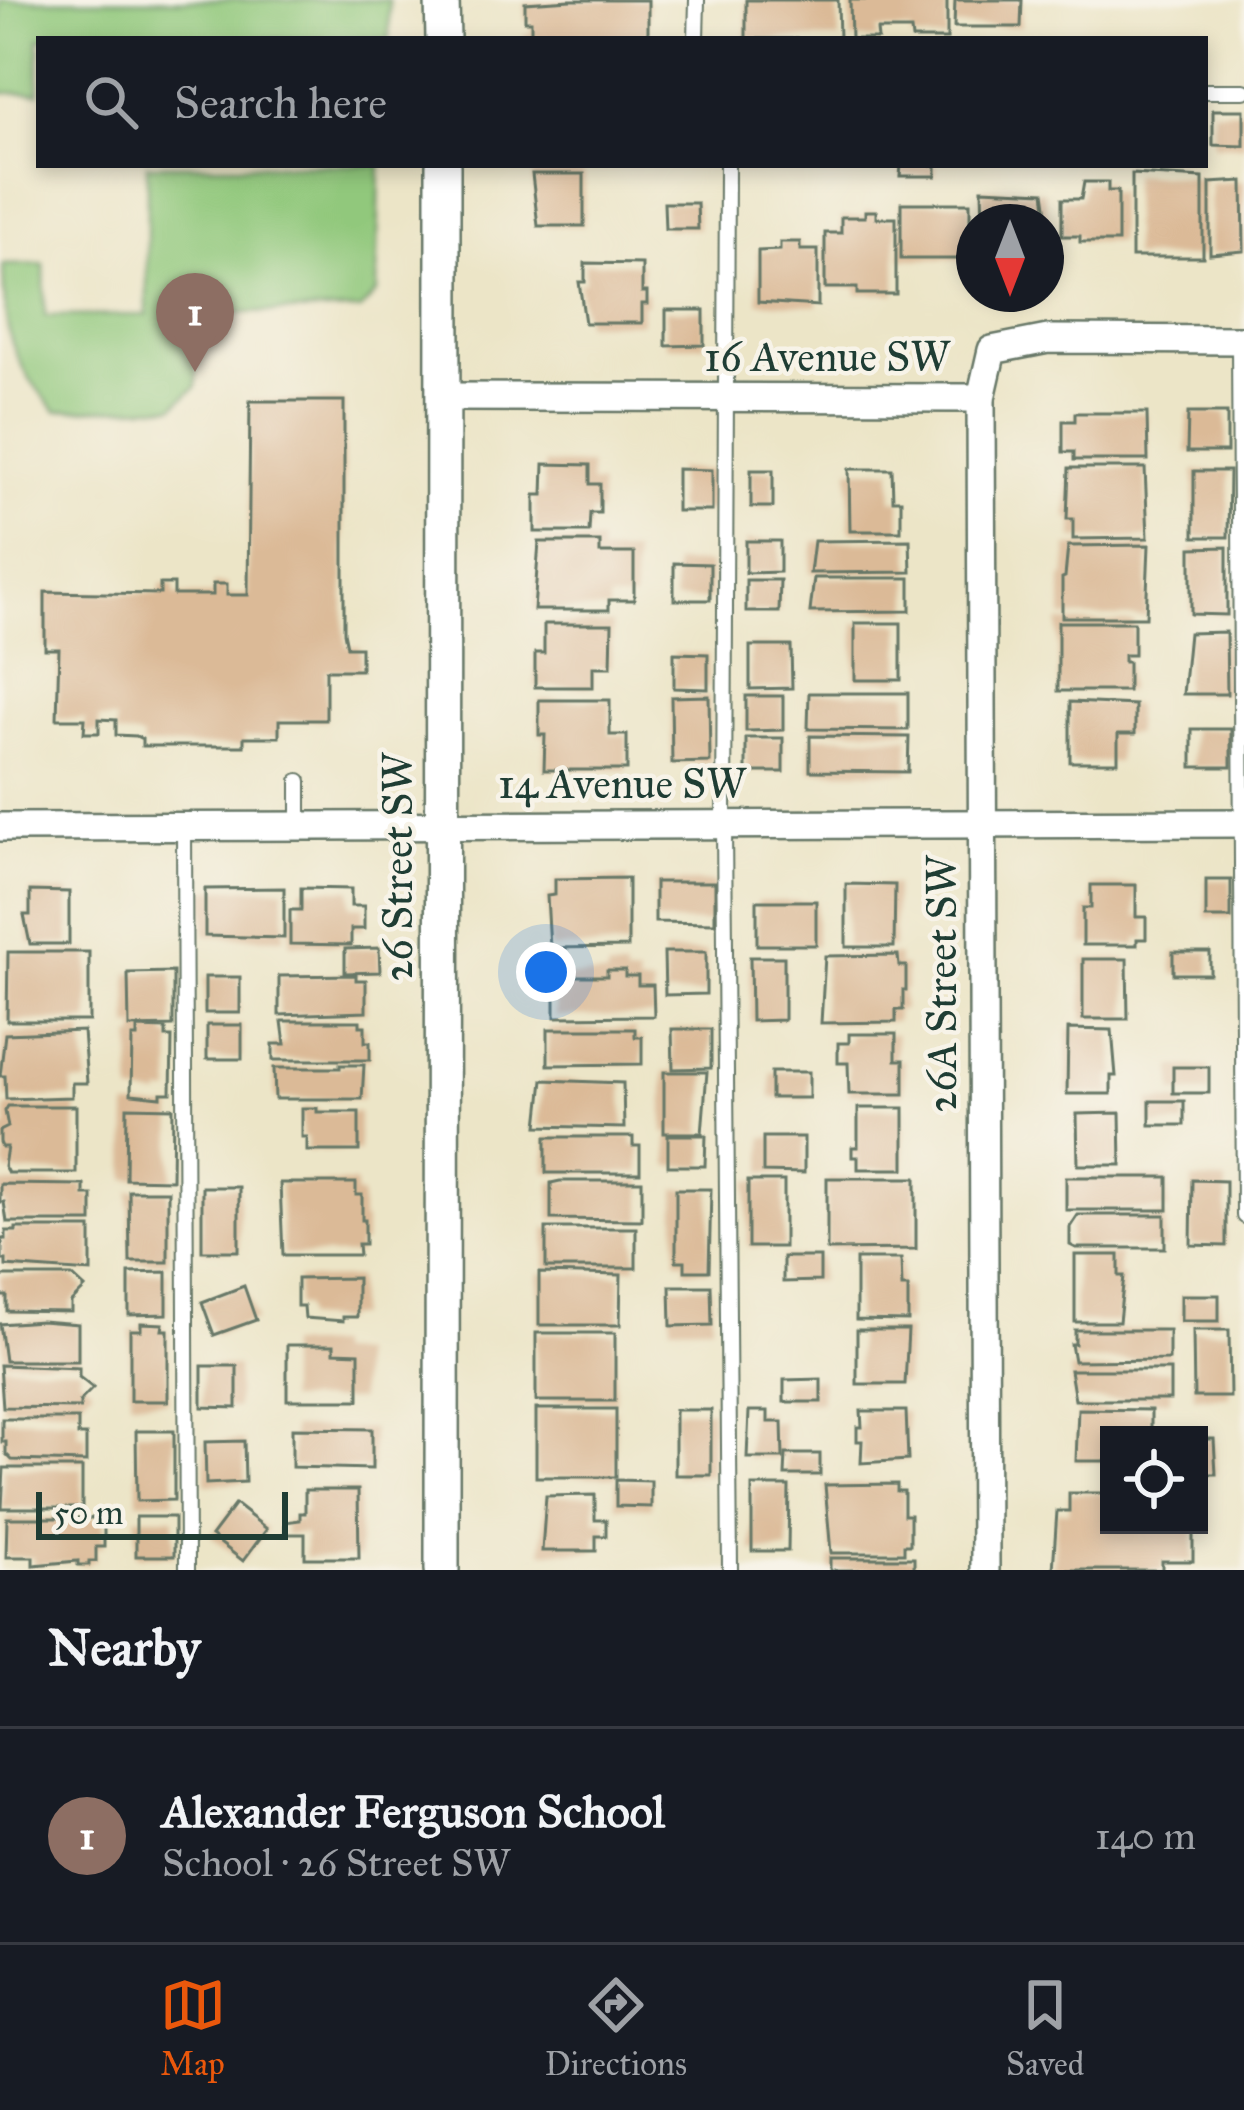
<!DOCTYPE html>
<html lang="en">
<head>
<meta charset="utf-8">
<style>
  :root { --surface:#171b24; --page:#242831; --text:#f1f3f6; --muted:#9ea1a6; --line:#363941; --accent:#ea580c }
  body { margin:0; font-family:"IM FELL Great Primer",serif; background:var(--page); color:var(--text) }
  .controls { position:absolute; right:36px; bottom:36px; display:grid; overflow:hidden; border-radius:0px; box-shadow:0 6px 18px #0003 }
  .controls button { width:108px; height:108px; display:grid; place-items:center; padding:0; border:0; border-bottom:3px solid var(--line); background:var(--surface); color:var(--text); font:60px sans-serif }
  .compass { position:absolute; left:956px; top:204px; width:108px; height:108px; border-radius:50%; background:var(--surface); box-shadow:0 6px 18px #0003; rotate:180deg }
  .scale { position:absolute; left:36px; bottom:30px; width:252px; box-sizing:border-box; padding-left:12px; border:6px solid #1f3d34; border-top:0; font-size:33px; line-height:42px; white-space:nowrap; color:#1f3d34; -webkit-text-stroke:9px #f7f3e8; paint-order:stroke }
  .you { position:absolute; left:546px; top:972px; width:42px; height:42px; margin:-30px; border:9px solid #fff; border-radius:50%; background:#1a73e8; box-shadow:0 0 0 18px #1a73e833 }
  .badge { display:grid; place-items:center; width:78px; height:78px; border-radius:50%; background:var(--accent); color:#fff; font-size:39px; font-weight:700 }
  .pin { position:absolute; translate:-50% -99px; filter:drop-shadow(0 3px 6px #0008) }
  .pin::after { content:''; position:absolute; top:63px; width:42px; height:36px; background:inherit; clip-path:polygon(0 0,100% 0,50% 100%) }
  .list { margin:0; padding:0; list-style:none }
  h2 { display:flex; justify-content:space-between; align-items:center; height:156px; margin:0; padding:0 48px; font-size:51px }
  h2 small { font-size:39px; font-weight:400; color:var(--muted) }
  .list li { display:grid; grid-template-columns:78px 1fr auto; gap:36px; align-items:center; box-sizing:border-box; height:216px; padding:0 48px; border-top:3px solid var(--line) }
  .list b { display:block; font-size:45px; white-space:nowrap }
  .list p { margin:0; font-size:39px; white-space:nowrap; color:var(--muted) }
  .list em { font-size:39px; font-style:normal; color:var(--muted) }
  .icon { flex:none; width:66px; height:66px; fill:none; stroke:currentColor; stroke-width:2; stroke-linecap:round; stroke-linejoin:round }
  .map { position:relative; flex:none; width:1244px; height:1570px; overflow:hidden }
  .search { position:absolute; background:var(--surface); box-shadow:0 6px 18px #0003; left:36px; right:36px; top:36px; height:132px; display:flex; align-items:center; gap:30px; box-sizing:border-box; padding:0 42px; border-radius:0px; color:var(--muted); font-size:45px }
  .sheet { height:372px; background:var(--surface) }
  nav { display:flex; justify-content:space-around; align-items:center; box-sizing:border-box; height:168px; border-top:3px solid var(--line); background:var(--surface); font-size:33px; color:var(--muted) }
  nav a { display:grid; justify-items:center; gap:6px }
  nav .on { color:var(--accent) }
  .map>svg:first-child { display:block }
  .green { fill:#91c87b; stroke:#588258; stroke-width:3 }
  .building { fill:#dbba97 }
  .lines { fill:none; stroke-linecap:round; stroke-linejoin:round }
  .service-casing { stroke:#677867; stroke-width:18 }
  .minor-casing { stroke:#677867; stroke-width:32 }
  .tertiary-casing { stroke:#677867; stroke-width:38 }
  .service { stroke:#fff; stroke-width:14 }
  .minor { stroke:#fff; stroke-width:27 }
  .tertiary { stroke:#fff; stroke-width:33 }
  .labels { text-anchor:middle; stroke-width:9; stroke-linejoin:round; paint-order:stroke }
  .street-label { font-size:42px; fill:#1f3d34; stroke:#f7f3e8 }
</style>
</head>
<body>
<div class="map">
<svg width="1244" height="1570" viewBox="0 0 1244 1570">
  <rect width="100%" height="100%" fill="#f7f3e8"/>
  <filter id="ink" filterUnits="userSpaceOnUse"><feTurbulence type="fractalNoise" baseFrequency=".00833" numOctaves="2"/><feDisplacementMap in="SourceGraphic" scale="24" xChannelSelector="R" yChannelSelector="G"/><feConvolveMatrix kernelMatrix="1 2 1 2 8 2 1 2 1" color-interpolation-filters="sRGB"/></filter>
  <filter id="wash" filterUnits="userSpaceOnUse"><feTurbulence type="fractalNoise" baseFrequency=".004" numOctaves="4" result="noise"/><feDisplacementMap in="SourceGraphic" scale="48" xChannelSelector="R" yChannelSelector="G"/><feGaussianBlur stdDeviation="2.7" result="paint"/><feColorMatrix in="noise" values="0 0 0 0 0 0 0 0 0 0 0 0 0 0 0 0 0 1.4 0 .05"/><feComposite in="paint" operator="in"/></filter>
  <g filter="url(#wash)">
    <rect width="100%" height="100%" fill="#ece5c7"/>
    <g class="green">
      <polygon points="0,0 389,0 389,39 39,39 39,93 0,93"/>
      <path d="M147,165H380L377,292L360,310L197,314L196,387L174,406L56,411C8,357 5,335 3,265L44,264L45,316L147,315Z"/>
    </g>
    <g id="blocks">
      <g class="building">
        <polygon points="571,0 648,0 648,39 524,39 524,34 531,34 531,21 525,21 525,3"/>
        <polygon points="746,0 838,0 839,39 746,39"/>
        <polygon points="850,0 947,0 947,39 912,39 911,30 877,30 878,39 851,39"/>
        <polygon points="955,0 1022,0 1021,27 954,27"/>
        <polygon points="1213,110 1244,110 1244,146 1213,145"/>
        <polygon points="901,165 936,165 936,176 900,176"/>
        <polygon points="532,174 584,174 584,226 538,226"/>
        <polygon points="1132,174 1203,178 1203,257 1132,257"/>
        <polygon points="1243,181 1244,251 1210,254 1210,183"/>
        <polygon points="1084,182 1108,182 1108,191 1118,191 1118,242 1080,242 1080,236 1062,236 1062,199 1081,199"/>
        <polygon points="982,189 1044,192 1048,222 983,222"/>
        <polygon points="664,203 697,203 698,229 665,229"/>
        <rect x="901" y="203" width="69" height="56"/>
        <polygon points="865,211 876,211 876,218 896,218 896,294 857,294 857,288 825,288 825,233 841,233 841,217 865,217"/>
        <polygon points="780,242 800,242 800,250 818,250 818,306 758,302 758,251 780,250"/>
        <polygon points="585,263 642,264 642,292 647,292 647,304 642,304 642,323 585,323 579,282 585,282"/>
        <polygon points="666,310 704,310 704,345 666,346"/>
        <polygon points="250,401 344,401 344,632 347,647 361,647 361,670 326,670 326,720 279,720 279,737 244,737 244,746 142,746 142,739 136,736 116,735 116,720 99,719 99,733 84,733 85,719 57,719 59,649 45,649 45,592 160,594 160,584 174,584 174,595 213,595 213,584 227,584 227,595 248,595"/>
        <polygon points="1075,413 1147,413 1148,460 1074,460 1074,452 1063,452 1063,421 1075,421"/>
        <polygon points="1188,413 1227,413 1227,452 1187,452"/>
        <polygon points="544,464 590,465 590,484 600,484 600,513 590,513 589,532 535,532 535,495 543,495"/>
        <polygon points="1069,468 1145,468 1148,538 1073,539 1073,519 1067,519"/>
        <polygon points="677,469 712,470 712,511 677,511"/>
        <polygon points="849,469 892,469 893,500 901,500 901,531 850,531"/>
        <rect x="751" y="470" width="22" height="37"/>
        <polygon points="1194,471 1229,471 1228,537 1194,537"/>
        <polygon points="910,540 911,572 810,573 814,541"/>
        <polygon points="746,541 780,541 780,572 746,573"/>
        <polygon points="539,542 600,542 600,553 634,553 634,600 609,600 609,610 534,610"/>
        <polygon points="1149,545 1146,617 1062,617 1062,578 1065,577 1068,546"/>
        <polygon points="1227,547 1227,615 1191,614 1191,548"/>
        <polygon points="674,563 710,564 710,600 674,600"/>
        <polygon points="814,578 910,578 910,611 810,612"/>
        <polygon points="746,580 780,580 779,612 746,612"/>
        <polygon points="1058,622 1134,622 1134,655 1124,655 1124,662 1128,662 1128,691 1058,691"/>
        <rect x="855" y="623" width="46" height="57"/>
        <polygon points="544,624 612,624 611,667 593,667 593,687 535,687 535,653 544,653"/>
        <polygon points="1226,632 1227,694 1183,694 1189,633"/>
        <polygon points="750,646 791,646 792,688 750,689"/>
        <polygon points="674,653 708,654 708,689 674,688"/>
        <polygon points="809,693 908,693 908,730 808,729"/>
        <polygon points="709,696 710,762 672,763 671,697"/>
        <polygon points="746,696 783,696 783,730 746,731"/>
        <polygon points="539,700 610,700 610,735 627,735 627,770 544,770 545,735 539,735"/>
        <polygon points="1070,702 1135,705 1135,734 1118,734 1118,762 1070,762"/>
        <rect x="1192" y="729" width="39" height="38"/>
        <polygon points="810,736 909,737 908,772 810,771"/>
        <rect x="746" y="738" width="37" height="34"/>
        <polygon points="628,878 628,947 550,948 547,896 555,895 555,879"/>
        <rect x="1206" y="880" width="25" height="38"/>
        <polygon points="655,882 715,882 715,923 655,922"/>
        <polygon points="846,884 895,885 894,947 846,947"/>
        <polygon points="1091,885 1136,885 1136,917 1146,917 1146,939 1137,939 1137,945 1083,945 1083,908 1091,908"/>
        <polygon points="284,888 284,938 205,936 205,889"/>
        <polygon points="301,888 351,889 351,906 364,906 364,929 351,929 351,945 290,944 290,910 301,910"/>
        <polygon points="30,891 69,892 69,944 30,944 24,915 30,915"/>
        <rect x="757" y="901" width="59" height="44"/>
        <polygon points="379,948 380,972 345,973 345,949"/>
        <polygon points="8,952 89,952 89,1021 7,1021"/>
        <polygon points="664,952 706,952 706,994 665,995"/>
        <rect x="1173" y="952" width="37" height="22"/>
        <polygon points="898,955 899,966 906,966 906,990 903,990 903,1010 896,1010 896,1022 821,1023 825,956"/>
        <polygon points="750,957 784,957 784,1020 751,1021"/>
        <polygon points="1083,959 1127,959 1128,1019 1083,1019"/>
        <polygon points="607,970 625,970 625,976 638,976 638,985 653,985 654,1016 555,1017 555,988 565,988 565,976 607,976"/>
        <polygon points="173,972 173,1026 129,1027 128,973"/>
        <polygon points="356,975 356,980 366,980 366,1012 279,1015 279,976"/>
        <rect x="205" y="977" width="35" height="36"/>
        <polygon points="282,1021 360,1021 360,1026 365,1026 365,1042 370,1042 370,1060 273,1060 273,1044 285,1044"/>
        <rect x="207" y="1025" width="35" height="34"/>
        <polygon points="137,1028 166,1029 166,1037 172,1037 171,1093 161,1093 161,1097 131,1094 132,1037 137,1037"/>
        <polygon points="548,1029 635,1029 635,1037 642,1037 642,1064 548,1065"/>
        <polygon points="672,1029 711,1029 711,1068 673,1069"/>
        <polygon points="1068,1029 1112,1030 1116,1076 1111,1076 1111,1094 1067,1094"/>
        <polygon points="83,1031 87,1083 72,1083 72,1097 6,1099 5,1076 0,1076 5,1034"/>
        <polygon points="849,1034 896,1034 896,1060 904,1060 904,1094 849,1094 848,1063 838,1063 838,1043 849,1043"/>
        <polygon points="340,1065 364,1065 362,1099 275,1099 274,1068 340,1068"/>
        <rect x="1173" y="1067" width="36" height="26"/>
        <polygon points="664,1072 707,1072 702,1133 664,1133"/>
        <rect x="771" y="1072" width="38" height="26"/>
        <polygon points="543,1080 623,1083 624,1128 538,1126"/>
        <rect x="1150" y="1101" width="34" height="24"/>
        <polygon points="8,1106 76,1106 76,1173 8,1173 4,1166 7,1147 2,1147 0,1142 0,1131 8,1127 5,1111"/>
        <polygon points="127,1107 173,1108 172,1180 126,1179"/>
        <polygon points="302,1108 317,1108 317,1112 359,1112 359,1151 307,1151 307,1137 302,1137"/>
        <polygon points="858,1108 904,1108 904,1169 858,1169 858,1157 852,1157 852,1147 858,1147"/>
        <polygon points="1120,1113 1121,1165 1078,1165 1077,1114"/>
        <polygon points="668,1135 706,1135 705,1166 668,1166"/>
        <polygon points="546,1137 633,1137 633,1146 640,1146 640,1173 546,1173"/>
        <polygon points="763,1137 804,1137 804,1173 763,1172"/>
        <rect x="1066" y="1177" width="102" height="33"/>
        <polygon points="827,1178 916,1178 916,1249 827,1250"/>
        <polygon points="1192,1180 1226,1181 1226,1246 1191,1245"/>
        <polygon points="560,1181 642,1181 642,1220 551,1219 551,1183"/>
        <rect x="748" y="1181" width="36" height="66"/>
        <polygon points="280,1183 356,1183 356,1195 362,1195 362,1220 365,1220 365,1244 358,1244 359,1255 283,1255"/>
        <polygon points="0,1184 84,1185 84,1195 92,1195 92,1222 7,1222 4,1202 0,1202"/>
        <rect x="202" y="1187" width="37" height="64"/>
        <polygon points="676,1189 711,1189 709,1271 685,1271 685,1261 676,1261"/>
        <polygon points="129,1191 168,1191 168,1262 130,1262"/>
        <polygon points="1078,1215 1165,1215 1165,1248 1076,1248 1070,1245 1070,1227"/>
        <polygon points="16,1228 91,1228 91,1272 6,1266 6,1260 2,1260 2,1239 6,1239 6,1231 16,1231"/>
        <rect x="546" y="1228" width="90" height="40"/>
        <polygon points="1075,1255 1119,1255 1119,1276 1124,1276 1119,1322 1075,1322"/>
        <polygon points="783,1257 820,1257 820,1281 783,1282"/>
        <polygon points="856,1259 901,1259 902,1287 908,1287 908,1321 856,1320"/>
        <polygon points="167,1272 167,1314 129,1315 129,1273"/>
        <polygon points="539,1273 621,1275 620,1325 539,1325"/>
        <polygon points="0,1276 72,1276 85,1288 71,1302 71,1312 7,1311 7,1296 0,1296"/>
        <polygon points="357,1278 357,1317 343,1317 343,1321 305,1318 304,1306 297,1306 297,1279"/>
        <polygon points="244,1286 256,1320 214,1335 202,1302"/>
        <polygon points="670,1286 711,1286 712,1325 671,1326"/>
        <rect x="1181" y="1295" width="38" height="26"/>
        <polygon points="41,1321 78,1324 78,1361 5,1361 0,1324"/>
        <polygon points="141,1323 163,1324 162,1330 168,1330 168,1401 130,1401 130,1330 141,1330"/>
        <polygon points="857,1330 908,1330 905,1384 857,1384"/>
        <polygon points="1075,1330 1169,1330 1169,1360 1074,1361 1071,1344 1075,1344"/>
        <polygon points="1193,1330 1229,1330 1230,1397 1194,1397"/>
        <rect x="536" y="1333" width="79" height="68"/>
        <polygon points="287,1345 334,1345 334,1352 359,1353 359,1400 287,1400"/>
        <polygon points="0,1365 79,1368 79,1377 93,1388 80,1401 80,1408 3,1407"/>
        <polygon points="202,1366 237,1366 237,1408 202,1407"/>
        <polygon points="1070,1370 1170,1370 1170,1400 1075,1400"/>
        <polygon points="821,1379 821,1402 784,1402 784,1380"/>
        <rect x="536" y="1409" width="80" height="68"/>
        <polygon points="1078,1409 1151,1410 1151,1435 1109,1435 1109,1461 1076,1461"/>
        <rect x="675" y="1410" width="36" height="65"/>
        <polygon points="749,1411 768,1411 768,1422 782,1422 783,1458 747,1458"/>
        <polygon points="861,1411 906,1411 908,1460 861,1463 862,1441 857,1441 857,1427 862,1427"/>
        <polygon points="2,1419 78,1419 78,1435 86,1435 86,1462 12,1460 6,1454 6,1442 2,1442"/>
        <polygon points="292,1428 372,1429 372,1469 292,1467"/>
        <polygon points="136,1431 174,1431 174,1500 137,1501"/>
        <polygon points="1199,1439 1214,1439 1216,1474 1199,1474"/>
        <polygon points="244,1441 245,1482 206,1484 205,1442"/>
        <polygon points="786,1454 820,1454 820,1475 785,1475"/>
        <polygon points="4,1468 82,1468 82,1508 2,1508"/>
        <polygon points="616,1480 651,1481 651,1507 616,1506"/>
        <polygon points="897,1484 897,1491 904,1491 904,1515 910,1515 910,1545 904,1545 904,1553 831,1553 825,1485"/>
        <polygon points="752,1486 789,1486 788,1551 752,1551"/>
        <polygon points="305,1490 358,1490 359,1558 305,1558 305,1534 285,1534 285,1522 300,1520 300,1513 305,1513"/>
        <polygon points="1069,1493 1109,1493 1109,1525 1193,1525 1193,1561 1162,1561 1162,1570 1053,1570 1057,1511 1069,1511"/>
        <polygon points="595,1495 595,1520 606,1520 606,1536 596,1536 596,1551 542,1551 546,1496"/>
        <polygon points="235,1504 267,1529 243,1561 211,1536"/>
        <rect x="136" y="1517" width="38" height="39"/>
        <polygon points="7,1518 104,1518 104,1547 96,1547 96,1561 89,1561 89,1565 78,1565 78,1561 33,1565 33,1557 6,1557"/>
        <rect x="830" y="1558" width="84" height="12"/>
      </g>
    </g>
  </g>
  <g filter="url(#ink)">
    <use href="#blocks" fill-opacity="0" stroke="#677867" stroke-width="3"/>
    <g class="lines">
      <g class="service-casing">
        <g id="service">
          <polyline points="696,39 697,0"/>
          <polyline points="1205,91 1244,91"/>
          <polyline points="727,165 724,826 730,1570"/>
          <polyline points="1239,340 1244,1216"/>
          <polyline points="299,825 299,781"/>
          <polyline points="184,826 187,1570"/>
        </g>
      </g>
      <g class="minor-casing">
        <g id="minor">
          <polyline points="444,397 981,398 992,350 1048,339 1244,340"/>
          <polyline points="981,398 985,1570"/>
          <polyline points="0,827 1244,823"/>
        </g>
      </g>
      <g class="tertiary-casing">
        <g id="tertiary">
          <polyline points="442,0 443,39"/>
          <polyline points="442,1570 443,165"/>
        </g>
      </g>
      <use href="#service" class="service"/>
      <use href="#minor" class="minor"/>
      <use href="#tertiary" class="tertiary"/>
    </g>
  </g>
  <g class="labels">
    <g class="street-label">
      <text x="827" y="371">16 Avenue SW</text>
      <text x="622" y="798">14 Avenue SW</text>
      <text transform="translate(397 867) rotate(-90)" y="15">26 Street SW</text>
      <text transform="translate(941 984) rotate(-90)" y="15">26A Street SW</text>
    </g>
  </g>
</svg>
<div class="controls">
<button><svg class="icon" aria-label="locate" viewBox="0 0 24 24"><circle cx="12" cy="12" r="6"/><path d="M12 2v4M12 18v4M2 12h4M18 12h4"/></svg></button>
</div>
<svg class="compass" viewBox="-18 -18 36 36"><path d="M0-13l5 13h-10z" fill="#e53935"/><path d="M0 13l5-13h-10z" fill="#9ea1a6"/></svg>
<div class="scale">50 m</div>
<div class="you"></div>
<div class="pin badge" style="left:195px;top:372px;background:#8d6e63">1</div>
<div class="search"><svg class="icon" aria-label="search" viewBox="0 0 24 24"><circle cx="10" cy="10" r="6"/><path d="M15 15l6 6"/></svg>Search here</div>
</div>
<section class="sheet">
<h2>Nearby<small></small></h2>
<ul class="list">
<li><span class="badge" style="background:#8d6e63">1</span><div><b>Alexander Ferguson School</b><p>School · 26 Street SW</p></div><em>140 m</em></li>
</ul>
</section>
<nav>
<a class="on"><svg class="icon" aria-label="map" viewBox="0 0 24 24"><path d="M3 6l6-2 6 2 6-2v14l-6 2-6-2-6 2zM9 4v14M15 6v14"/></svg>Map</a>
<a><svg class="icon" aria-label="directions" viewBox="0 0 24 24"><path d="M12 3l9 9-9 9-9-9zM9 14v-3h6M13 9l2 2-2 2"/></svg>Directions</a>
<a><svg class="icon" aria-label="saved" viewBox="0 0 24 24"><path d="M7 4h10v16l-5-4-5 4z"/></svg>Saved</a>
</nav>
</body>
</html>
